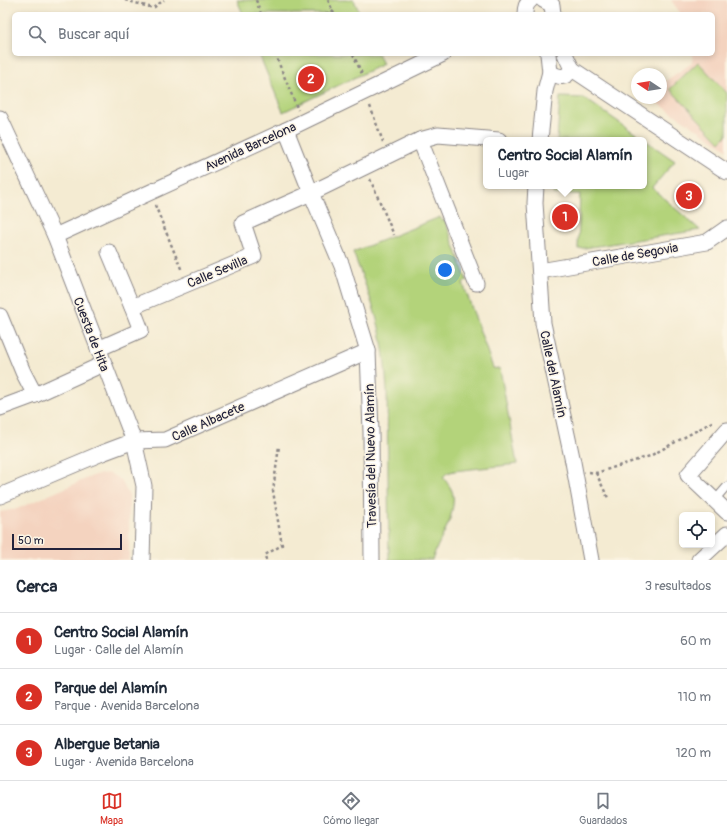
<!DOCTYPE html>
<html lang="es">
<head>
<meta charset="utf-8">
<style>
  :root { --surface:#fff; --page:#f2f2f3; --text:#1f2937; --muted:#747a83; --line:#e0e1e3; --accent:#d93025 }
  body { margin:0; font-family:Pangolin,sans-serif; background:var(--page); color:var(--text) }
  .controls { position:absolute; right:12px; bottom:12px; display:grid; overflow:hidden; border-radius:6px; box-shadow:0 2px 6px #0003 }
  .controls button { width:36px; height:36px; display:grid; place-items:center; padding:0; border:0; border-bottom:1px solid var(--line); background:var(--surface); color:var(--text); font:20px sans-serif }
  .compass { position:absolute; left:631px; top:68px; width:36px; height:36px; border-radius:50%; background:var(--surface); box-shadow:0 2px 6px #0003; rotate:282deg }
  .scale { position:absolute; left:12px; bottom:10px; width:110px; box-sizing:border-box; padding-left:4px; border:2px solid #22223b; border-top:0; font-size:11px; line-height:14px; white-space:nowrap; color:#22223b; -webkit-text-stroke:3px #fcf5e5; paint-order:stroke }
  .you { position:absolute; left:445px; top:270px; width:14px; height:14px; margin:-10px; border:3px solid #fff; border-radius:50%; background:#1a73e8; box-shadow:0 0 0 6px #1a73e833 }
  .badge { display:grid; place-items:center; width:26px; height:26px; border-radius:50%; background:var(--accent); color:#fff; font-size:13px; font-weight:700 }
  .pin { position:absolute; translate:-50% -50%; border:2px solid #fff; box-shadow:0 1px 4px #0006 }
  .popup { position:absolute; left:483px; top:137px; width:164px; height:52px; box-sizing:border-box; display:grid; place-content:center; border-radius:6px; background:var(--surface); filter:drop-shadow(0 1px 3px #0005); font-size:13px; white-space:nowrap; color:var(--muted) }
  .popup b { font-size:15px; color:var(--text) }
  .popup::after { content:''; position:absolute; left:50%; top:100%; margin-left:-8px; border:8px solid transparent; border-top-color:var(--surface) }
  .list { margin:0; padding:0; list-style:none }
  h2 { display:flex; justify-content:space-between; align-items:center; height:52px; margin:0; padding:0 16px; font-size:17px }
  h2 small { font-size:13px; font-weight:400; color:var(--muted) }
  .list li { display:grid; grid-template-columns:26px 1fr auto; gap:12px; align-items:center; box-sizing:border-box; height:56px; padding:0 16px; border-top:1px solid var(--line) }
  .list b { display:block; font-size:15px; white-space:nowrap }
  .list p { margin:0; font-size:13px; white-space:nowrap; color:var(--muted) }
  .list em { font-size:13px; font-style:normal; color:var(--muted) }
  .icon { flex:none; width:22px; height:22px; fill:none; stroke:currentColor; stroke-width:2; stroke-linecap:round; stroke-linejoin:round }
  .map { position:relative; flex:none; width:727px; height:560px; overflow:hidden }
  .search { position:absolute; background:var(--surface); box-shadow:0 2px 6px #0003; left:12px; right:12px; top:12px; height:44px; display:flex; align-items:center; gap:10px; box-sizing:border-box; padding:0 14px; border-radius:6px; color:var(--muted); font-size:15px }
  .sheet { height:220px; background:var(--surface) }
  nav { display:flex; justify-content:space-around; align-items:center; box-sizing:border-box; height:56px; border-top:1px solid var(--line); background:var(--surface); font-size:11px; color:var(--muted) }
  nav a { display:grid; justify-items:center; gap:2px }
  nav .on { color:var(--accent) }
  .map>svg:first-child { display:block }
  .built { fill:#f4d3bf }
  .green { fill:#b3d37a; stroke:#6a7a5a }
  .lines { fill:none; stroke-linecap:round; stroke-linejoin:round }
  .lane-casing { stroke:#8b8686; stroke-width:9 }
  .street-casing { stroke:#8b8686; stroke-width:17 }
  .path { stroke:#8b8686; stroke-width:2.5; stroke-dasharray:3 3; stroke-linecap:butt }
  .lane { stroke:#fff; stroke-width:7 }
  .street { stroke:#fff; stroke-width:15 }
  .labels { text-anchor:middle; stroke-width:3; stroke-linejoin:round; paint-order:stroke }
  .street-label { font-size:13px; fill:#22223b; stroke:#fcf5e5 }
</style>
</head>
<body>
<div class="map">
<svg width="727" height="560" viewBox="0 0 727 560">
  <rect width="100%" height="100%" fill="#fcf5e5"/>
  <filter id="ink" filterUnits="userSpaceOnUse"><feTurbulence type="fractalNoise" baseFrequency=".025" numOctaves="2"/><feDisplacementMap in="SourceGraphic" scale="8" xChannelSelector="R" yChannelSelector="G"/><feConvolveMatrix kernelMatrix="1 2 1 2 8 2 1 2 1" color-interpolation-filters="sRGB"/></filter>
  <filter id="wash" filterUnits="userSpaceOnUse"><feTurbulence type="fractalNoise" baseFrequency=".012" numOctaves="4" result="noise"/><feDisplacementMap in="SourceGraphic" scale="16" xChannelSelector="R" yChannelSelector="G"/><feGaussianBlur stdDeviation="0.9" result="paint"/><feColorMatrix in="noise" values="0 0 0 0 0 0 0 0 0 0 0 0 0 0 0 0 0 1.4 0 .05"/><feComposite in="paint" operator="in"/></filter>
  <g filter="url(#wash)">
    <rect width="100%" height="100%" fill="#f4ebd2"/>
    <g class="built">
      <polygon points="671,0 727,0 727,149 650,98 661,98 661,84 692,63 693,54 713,54 713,14 681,14"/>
      <polygon points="109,473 121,480 129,496 129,560 0,560 0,512 17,509 95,475"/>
    </g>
    <g class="green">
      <polygon points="237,0 354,0 360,14 243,14"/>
      <polygon points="259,54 378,54 383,64 283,112"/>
      <polygon points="698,62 727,93 727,135 720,142 670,89"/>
      <polygon points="560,97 584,98 675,161 652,188 700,230 578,249 580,194 553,194 554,186 644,186 644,140 557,140"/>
      <path d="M440,217L442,221L445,220L467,281L463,283L493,368L500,369L517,464L454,471L447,473L443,477C447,483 452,488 453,495C454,498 453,502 453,505C451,525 438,541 432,560H389L387,391C386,373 384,354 381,336C375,307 363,279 353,252Z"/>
    </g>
  </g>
  <g filter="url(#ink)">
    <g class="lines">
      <g class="lane-casing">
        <polyline id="lane" points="714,501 727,486"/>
      </g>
      <g class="street-casing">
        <g id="street">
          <polyline points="543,0 552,5 553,14"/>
          <path d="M525,14C525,8 526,3 531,0"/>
          <path d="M548,54L550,72C559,78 566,79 572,69"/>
          <polyline points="565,54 572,69"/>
          <polyline points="572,69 727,172"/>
          <polyline points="0,118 55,236 134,441 144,486 142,560"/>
          <polyline points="286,130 311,193 342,266 368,351 371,432 372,560"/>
          <polyline points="420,140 476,283"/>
          <polyline points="540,140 545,91 550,72"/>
          <polyline points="536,186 535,203 543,323 573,462 591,560"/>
          <polyline points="55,236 286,130 443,54"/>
          <polyline points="109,252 132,307 254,256 243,223 311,193 420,140 438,135 499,140"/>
          <polyline points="540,271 707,242 727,228"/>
          <polyline points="0,316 23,372 35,395"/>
          <polyline points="98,349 141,330 132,307"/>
          <polyline points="0,408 35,395 103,364"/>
          <polyline points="727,430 688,475 727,512"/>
          <polyline points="0,496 102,453 134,441 165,440 368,351"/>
          <polyline points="699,560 727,534"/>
        </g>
      </g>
      <g class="path">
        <polyline points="125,0 153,8 164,0"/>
        <polyline points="256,0 261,14"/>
        <polyline points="328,0 334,14"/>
        <polyline points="326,14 333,11"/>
        <polyline points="275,54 298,110"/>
        <polyline points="353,54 362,74"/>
        <polyline points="370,106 383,142"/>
        <polyline points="370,179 394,235"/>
        <polyline points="155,205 182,271"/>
        <polyline points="589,472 596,473 650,456 714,421"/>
        <polyline points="596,473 609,500"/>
        <polyline points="266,560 265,555 282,545 273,491 279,446"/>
      </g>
      <use href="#lane" class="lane"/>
      <use href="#street" class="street"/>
    </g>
  </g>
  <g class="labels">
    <g class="street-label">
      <text transform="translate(250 146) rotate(-25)" y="5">Avenida Barcelona</text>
      <text transform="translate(635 254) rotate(-10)" y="5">Calle de Segovia</text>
      <text transform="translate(217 271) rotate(-23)" y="5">Calle Sevilla</text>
      <text transform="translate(92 334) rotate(69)" y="5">Cuesta de Hita</text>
      <text transform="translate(554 374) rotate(78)" y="5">Calle del Alamín</text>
      <text transform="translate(208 421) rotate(-24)" y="5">Calle Albacete</text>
      <text transform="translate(370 456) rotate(-91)" y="5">Travesía del Nuevo Alamín</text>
    </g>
  </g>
</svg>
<div class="controls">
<button><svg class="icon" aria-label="locate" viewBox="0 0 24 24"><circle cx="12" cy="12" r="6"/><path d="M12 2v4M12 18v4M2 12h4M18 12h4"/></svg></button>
</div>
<svg class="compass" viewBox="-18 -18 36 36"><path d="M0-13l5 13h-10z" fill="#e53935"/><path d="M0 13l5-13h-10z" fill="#747a83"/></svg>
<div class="scale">50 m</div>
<div class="you"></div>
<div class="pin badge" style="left:565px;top:217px">1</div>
<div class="popup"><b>Centro Social Alamín</b>Lugar</div>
<div class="pin badge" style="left:311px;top:79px">2</div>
<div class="pin badge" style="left:689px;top:196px">3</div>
<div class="search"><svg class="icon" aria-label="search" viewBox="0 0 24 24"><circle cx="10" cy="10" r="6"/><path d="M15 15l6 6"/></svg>Buscar aquí</div>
</div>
<section class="sheet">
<h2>Cerca<small>3 resultados</small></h2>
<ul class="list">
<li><span class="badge">1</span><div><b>Centro Social Alamín</b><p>Lugar · Calle del Alamín</p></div><em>60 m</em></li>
<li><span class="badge">2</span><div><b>Parque del Alamín</b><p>Parque · Avenida Barcelona</p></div><em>110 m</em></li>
<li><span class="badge">3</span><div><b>Albergue Betania</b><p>Lugar · Avenida Barcelona</p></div><em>120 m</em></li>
</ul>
</section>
<nav>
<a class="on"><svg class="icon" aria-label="map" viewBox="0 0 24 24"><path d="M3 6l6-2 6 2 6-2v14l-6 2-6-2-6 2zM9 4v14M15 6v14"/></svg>Mapa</a>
<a><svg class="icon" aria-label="directions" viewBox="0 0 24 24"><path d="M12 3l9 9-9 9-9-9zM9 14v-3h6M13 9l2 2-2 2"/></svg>Cómo llegar</a>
<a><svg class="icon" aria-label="saved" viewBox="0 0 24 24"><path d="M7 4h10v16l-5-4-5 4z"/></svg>Guardados</a>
</nav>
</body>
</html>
